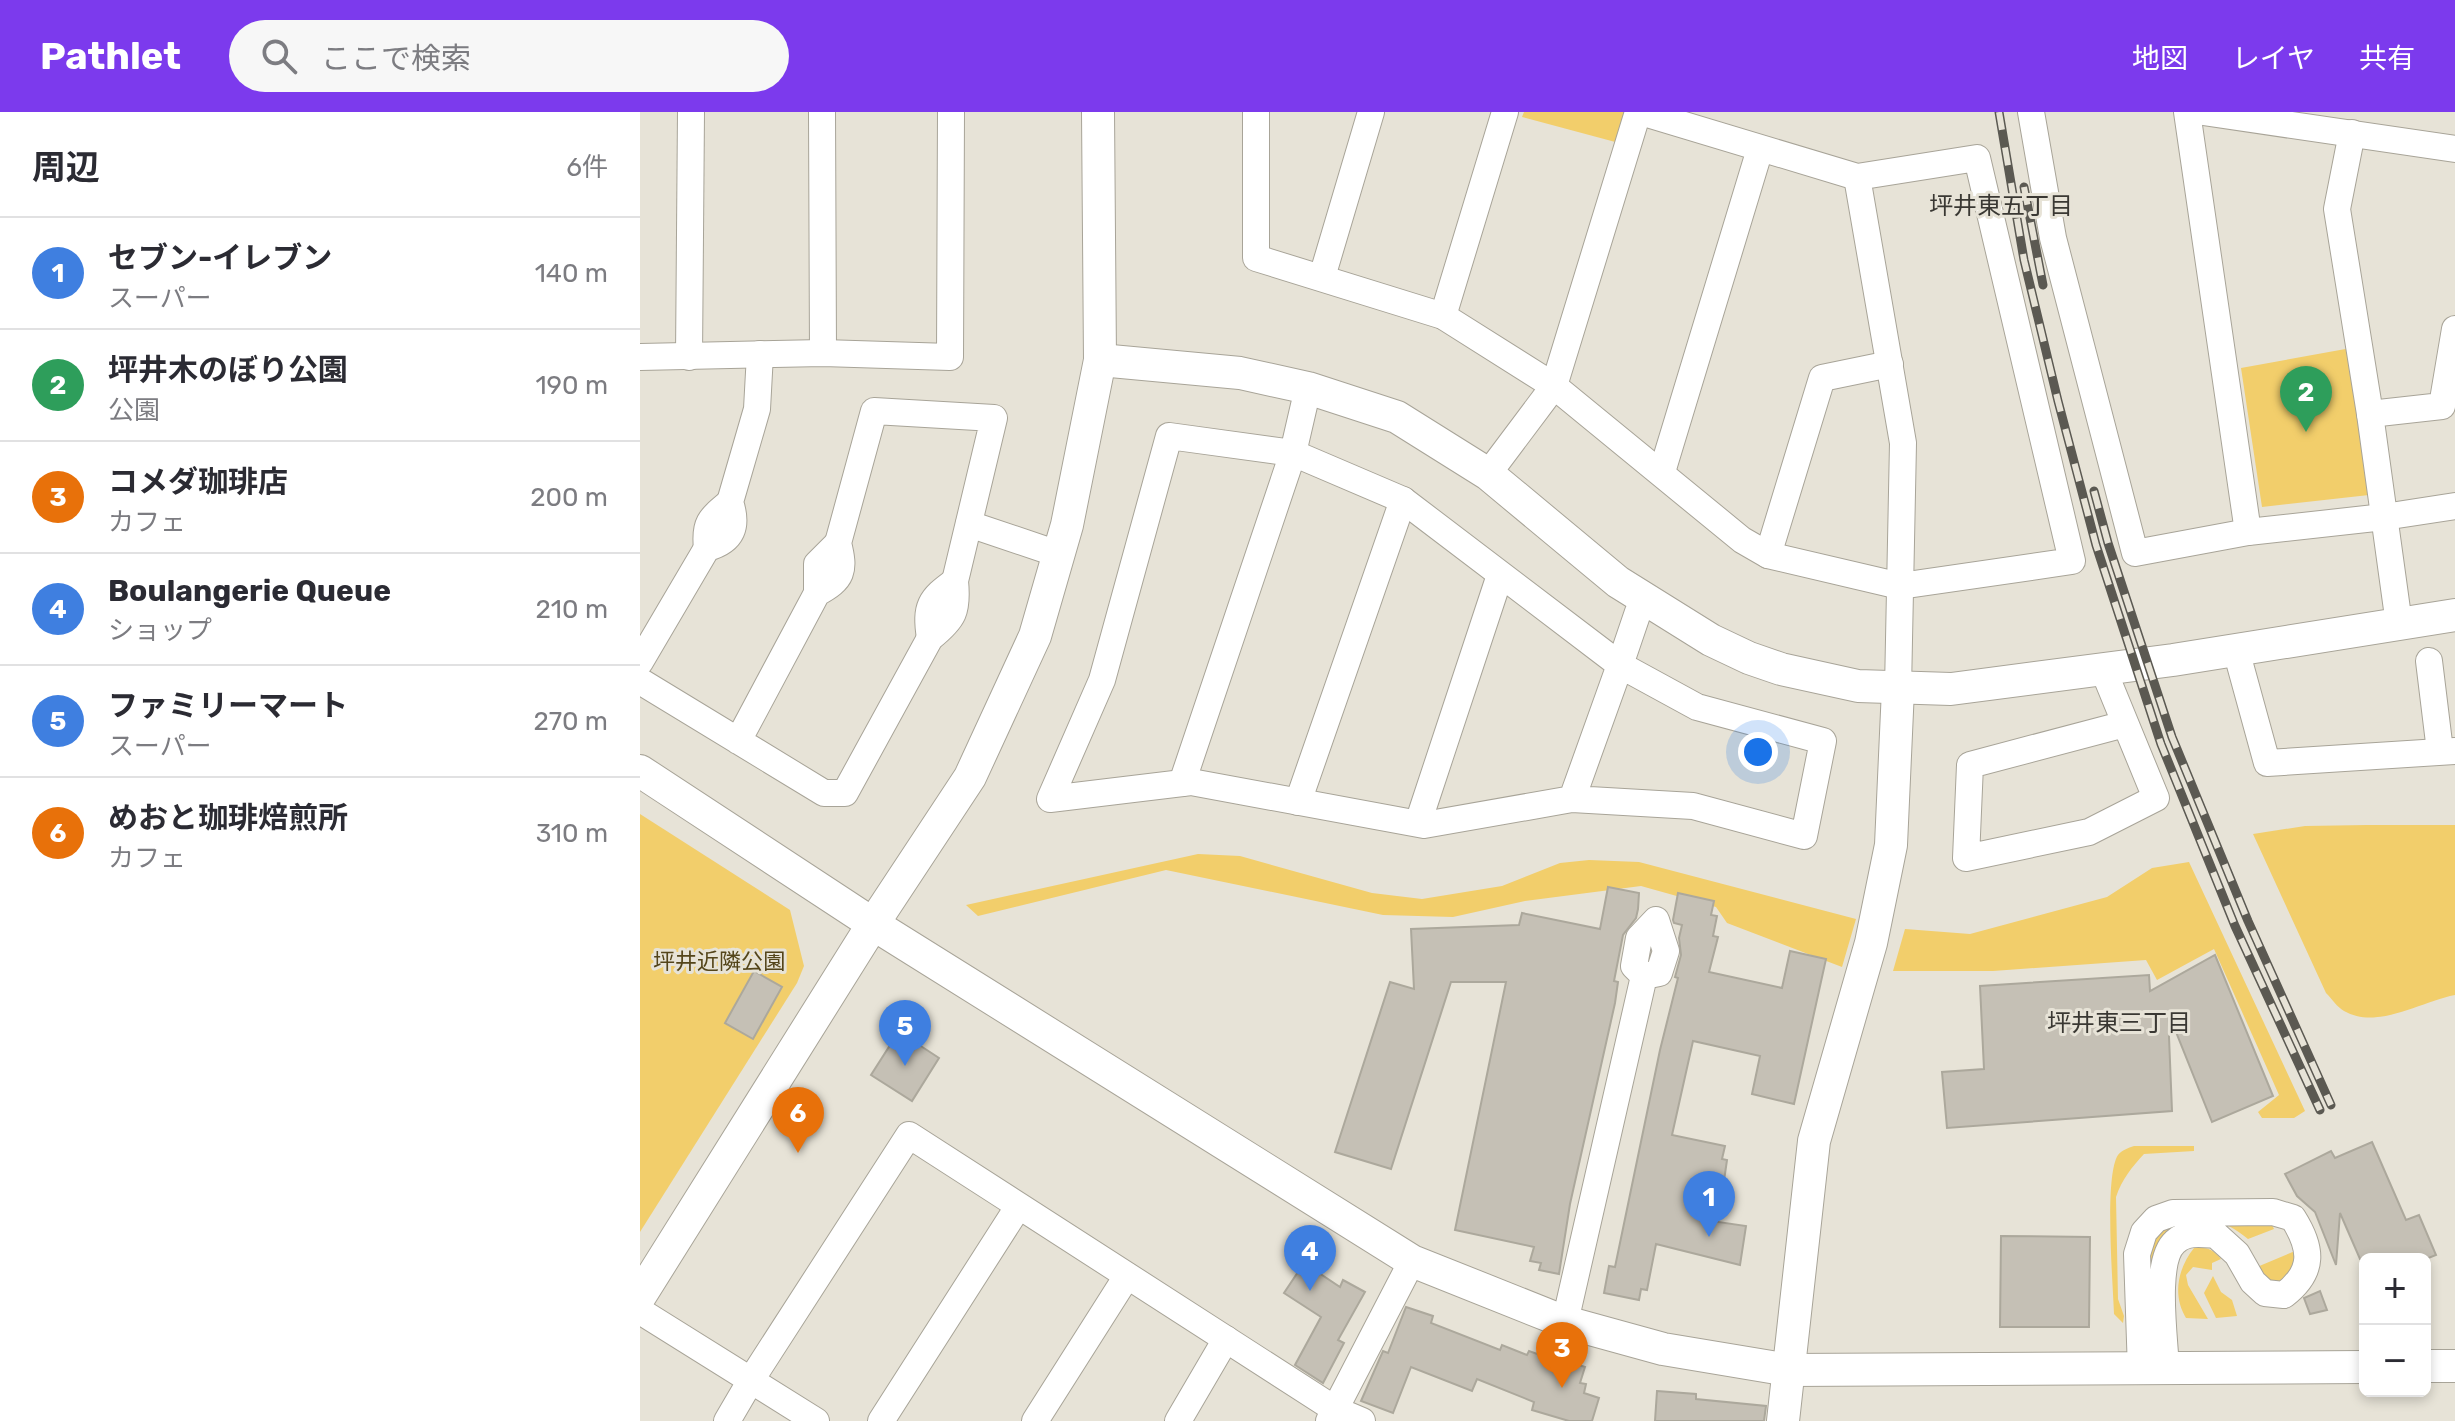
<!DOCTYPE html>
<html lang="ja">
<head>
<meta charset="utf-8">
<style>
  :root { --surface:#fff; --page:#f7f7f7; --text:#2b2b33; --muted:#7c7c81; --line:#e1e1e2; --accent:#7c3aed }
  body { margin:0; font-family:Rubik,"Noto Sans JP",sans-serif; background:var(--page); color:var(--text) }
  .controls { position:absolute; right:24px; bottom:24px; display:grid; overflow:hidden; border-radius:12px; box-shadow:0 4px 12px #0003 }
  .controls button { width:72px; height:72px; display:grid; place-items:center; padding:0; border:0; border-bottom:2px solid var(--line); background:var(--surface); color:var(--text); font:40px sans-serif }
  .you { position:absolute; left:1118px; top:640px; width:28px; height:28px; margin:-20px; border:6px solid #fff; border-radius:50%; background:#1a73e8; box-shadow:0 0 0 12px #1a73e833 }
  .badge { display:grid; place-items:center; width:52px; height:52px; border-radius:50%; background:var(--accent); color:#fff; font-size:26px; font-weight:700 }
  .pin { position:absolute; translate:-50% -66px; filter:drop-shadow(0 2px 4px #0008) }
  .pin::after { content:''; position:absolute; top:42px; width:28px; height:24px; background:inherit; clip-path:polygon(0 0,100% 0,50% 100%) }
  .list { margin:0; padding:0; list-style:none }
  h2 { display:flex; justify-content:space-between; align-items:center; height:104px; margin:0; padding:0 32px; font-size:34px }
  h2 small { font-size:26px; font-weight:400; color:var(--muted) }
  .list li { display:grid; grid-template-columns:52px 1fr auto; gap:24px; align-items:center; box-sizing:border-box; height:112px; padding:0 32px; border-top:2px solid var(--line) }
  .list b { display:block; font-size:30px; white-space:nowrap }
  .list p { margin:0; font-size:26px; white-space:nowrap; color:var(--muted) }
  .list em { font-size:26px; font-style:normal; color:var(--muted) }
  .icon { flex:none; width:44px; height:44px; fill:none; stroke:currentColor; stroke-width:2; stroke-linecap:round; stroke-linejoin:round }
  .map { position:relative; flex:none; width:1815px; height:1309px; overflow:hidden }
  header { display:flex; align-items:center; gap:48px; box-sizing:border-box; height:112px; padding:0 40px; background:var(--accent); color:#fff }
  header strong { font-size:38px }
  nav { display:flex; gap:44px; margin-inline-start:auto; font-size:28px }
  .search { width:560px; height:72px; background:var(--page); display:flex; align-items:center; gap:20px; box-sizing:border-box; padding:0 28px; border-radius:44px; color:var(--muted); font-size:30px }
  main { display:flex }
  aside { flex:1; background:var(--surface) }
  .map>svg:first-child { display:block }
  .green { fill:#f2ce6b }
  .building { fill:#c5c0b5; stroke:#aca89c; stroke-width:2 }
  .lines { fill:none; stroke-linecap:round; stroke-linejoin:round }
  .minor-casing { stroke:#a8a498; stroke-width:28 }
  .tertiary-casing { stroke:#a8a498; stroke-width:34 }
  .minor { stroke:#fff; stroke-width:26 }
  .tertiary { stroke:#fff; stroke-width:32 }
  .rail-casing { stroke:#5b5952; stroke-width:9 }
  .rail { stroke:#e7e3d7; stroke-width:6; stroke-dasharray:18; stroke-linecap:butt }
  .labels { text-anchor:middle; stroke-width:6; stroke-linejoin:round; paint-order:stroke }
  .park-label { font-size:22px; fill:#54451a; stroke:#e7e3d7 }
  .neighbourhood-label { font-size:24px; fill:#3a3833; stroke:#e7e3d7 }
</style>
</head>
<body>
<header>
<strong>Pathlet</strong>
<div class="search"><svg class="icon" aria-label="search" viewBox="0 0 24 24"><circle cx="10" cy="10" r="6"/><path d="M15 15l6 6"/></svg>ここで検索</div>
<nav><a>地図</a><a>レイヤ</a><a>共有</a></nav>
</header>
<main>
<aside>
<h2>周辺<small>6件</small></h2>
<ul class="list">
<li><span class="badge" style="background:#3f7fe0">1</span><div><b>セブン-イレブン</b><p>スーパー</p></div><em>140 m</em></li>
<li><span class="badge" style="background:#2e9e5b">2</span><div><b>坪井木のぼり公園</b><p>公園</p></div><em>190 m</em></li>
<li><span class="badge" style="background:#e8710a">3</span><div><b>コメダ珈琲店</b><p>カフェ</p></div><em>200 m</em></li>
<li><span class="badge" style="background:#3f7fe0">4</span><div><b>Boulangerie Queue</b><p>ショップ</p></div><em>210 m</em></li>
<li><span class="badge" style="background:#3f7fe0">5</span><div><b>ファミリーマート</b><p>スーパー</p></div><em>270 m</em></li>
<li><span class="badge" style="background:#e8710a">6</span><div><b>めおと珈琲焙煎所</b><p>カフェ</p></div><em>310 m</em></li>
</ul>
</aside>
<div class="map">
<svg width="1815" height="1309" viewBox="0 0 1815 1309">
  <rect width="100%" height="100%" fill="#e7e3d7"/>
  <g class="green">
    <polygon points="884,0 986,0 979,31 882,5"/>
    <polygon points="1711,236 1729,383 1622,395 1601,256"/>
    <polygon points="0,702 150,798 164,854 157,871 0,1120"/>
    <path d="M1727,713H1815V883C1780,890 1737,918 1704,899C1697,895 1692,887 1686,881L1613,722L1665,714Z"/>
    <polygon points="558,742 600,744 732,781 782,787 862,774 920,751 949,748 999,750 1216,807 1202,855 1087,811 1076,795 1001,774 885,789 813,805 743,803 526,758 338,804 326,793"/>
    <polygon points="1549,750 1665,999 1654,1006 1622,1006 1618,1000 1639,983 1574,837 1517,868 1506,848 1353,859 1253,859 1265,817 1330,822 1467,785 1512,756"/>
    <path d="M1494,1034H1554V1039L1504,1042C1492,1055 1482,1067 1476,1085L1478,1187L1484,1204L1483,1211L1474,1202C1473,1172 1464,1064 1478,1043C1482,1038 1488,1036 1494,1034Z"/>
    <path d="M1538,1108L1631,1111L1634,1117L1608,1127C1588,1111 1581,1109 1557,1113C1550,1114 1539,1114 1532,1117C1506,1128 1511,1179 1510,1203C1507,1161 1494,1131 1538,1108Z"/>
    <path d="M1554,1136C1567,1135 1573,1137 1581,1147L1572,1151V1158L1553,1155L1546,1163L1548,1173L1568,1207L1546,1206C1532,1183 1538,1156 1554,1136Z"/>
    <path d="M1655,1139L1657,1154C1639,1172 1634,1178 1617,1155Z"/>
    <polygon points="1573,1164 1581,1180 1592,1188 1597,1204 1576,1206 1564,1181"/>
  </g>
  <g class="building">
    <polygon points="968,775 999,781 998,797 996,806 983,823 974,869 978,870 975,891 930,1092 919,1162 899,1158 901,1151 890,1149 894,1135 815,1118 866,870 811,870 751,1057 695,1040 750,870 774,877 771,817 879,813 882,801 960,817"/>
    <polygon points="1038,781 1074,789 1071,803 1077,804 1073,824 1078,825 1069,860 1142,876 1150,839 1186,847 1154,992 1112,982 1120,944 1053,929 1032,1023 1085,1034 1082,1047 1087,1048 1078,1110 1106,1114 1100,1153 1016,1132 1007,1178 1001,1177 999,1188 964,1181 969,1154 975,1155 1020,938 1038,866 1035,865 1041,843 1039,826 1042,813 1034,811 1033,808"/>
    <polygon points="1575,843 1633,984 1572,1010 1528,900 1532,999 1307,1016 1302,960 1344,957 1340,874 1509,863 1510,879"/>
    <polygon points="114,859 142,875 113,927 85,911"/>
    <polygon points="267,925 299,946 272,989 231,963 254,927"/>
    <polygon points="1732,1030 1766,1108 1779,1103 1796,1143 1786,1147 1720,1147 1700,1101 1696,1153 1675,1100 1657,1084 1645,1062 1691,1039 1695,1046"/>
    <polygon points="1361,1124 1450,1125 1449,1215 1360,1215"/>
    <polygon points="664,1151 700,1175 703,1168 725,1180 698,1228 704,1231 683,1271 655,1253 681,1205 644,1181"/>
    <polygon points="1680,1179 1687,1198 1670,1202 1664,1186"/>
    <polygon points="766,1195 793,1204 791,1211 860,1238 862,1233 887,1243 889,1239 911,1247 912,1245 945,1255 940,1271 946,1272 944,1281 959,1286 952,1309 929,1309 892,1298 894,1290 837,1267 832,1279 771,1255 753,1301 721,1289 743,1239 748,1241"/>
    <polygon points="1017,1279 1056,1282 1056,1287 1126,1294 1124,1309 1015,1309"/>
  </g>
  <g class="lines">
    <g class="minor-casing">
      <g id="minor">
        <polyline points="182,0 183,241"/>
        <polyline points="616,0 616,146 803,204 914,274 1102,428 1128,443 1260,474 1432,449 1337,46 1217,65 1001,0"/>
        <polyline points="1391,0 1413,126 1495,441 1608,420 1744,405 1815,394"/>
        <polyline points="1547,0 1608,420"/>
        <polyline points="1563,0 1815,37"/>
        <polyline points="1712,21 1697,97 1730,302 1759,512"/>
        <polyline points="1217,65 1263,331 1258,577"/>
        <polyline points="682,165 731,0"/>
        <polyline points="803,204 865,0"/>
        <polyline points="0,245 183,241 310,245 311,0"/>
        <polyline points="49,245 51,0"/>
        <polyline points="1730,302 1802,294 1815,217"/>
        <polyline points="1022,360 1120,37"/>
        <polyline points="848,362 914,274 998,0"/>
        <polyline points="329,412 418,442"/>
        <path d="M67,436C64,410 71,406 90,390"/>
        <polyline points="1128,443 1182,266 1250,252"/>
        <polyline points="177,481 177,452 198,431"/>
        <path d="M290,526C285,494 290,487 315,469"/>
        <polyline points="1596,538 1627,651 1815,639"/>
        <polyline points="1789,549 1800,639"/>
        <path d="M0,550L67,436C93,429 98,414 90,390L117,297L120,242"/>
        <polyline points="1463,557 1516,686 1449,720 1326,746 1330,653 1485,612"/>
        <path d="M0,569L184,681H205L290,526C314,507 318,499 315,469L354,306L234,299L198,431C205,459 203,467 177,481L98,629"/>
        <polyline points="542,671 653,341 668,276"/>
        <polyline points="932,687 980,553 763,388 653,341 529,324 462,568 410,687 551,670 784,713 932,687 1053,694 1164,724 1183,629 1057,595 980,553 998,500 1006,488"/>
        <polyline points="658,690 763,388"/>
        <polyline points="778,711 860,463"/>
        <polyline points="0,1199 176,1309"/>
        <polyline points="925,1210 1004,864 994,854 999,826 1016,808 1026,839 1019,861 1004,864"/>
        <path d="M1501,1258L1497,1142L1504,1120L1516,1107L1533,1101L1633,1100L1653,1106C1672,1136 1675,1159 1644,1183L1625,1181L1613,1170L1597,1142L1576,1123C1563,1122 1546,1119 1535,1130C1513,1149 1525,1228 1526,1257"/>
        <polyline points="87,1309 111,1268 269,1023 696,1298 722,1309"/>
        <polyline points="241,1309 378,1095"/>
        <polyline points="395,1309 487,1164"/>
        <polyline points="538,1309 586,1227"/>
        <polyline points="689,1309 772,1149"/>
      </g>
    </g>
    <g class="tertiary-casing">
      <g id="tertiary">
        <polyline points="460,248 600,261 668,276 757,305 848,362 978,470 1071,528 1109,546 1141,557 1218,574 1311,577 1533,548 1815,503"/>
        <polyline points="0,659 233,812 772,1149 925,1210 1023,1237 1149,1258 1725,1255"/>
        <polyline points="0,1184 233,812 330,665 395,524 427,413 460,248 458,0"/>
        <polyline points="1785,1254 1815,1254"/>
        <polyline points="1143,1309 1174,1029 1231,831 1251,733 1258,577"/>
      </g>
    </g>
    <use href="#minor" class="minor"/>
    <use href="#tertiary" class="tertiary"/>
    <g class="rail-casing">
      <g id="rail">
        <polyline points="1359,0 1384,148 1418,289 1456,433 1521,632 1595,814 1680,998"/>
        <polyline points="1384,75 1403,173"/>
        <polyline points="1454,379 1468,431 1532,625 1608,809 1691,993"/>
      </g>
    </g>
    <use href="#rail" class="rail"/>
  </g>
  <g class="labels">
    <g class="park-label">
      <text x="79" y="857">坪井近隣公園</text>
    </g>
    <g class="neighbourhood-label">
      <text x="1361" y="102">坪井東五丁目</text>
      <text x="1479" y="919">坪井東三丁目</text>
    </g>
  </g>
</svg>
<div class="controls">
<button>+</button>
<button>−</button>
</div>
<div class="you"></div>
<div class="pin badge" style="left:1069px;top:1125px;background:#3f7fe0">1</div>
<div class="pin badge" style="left:1666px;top:320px;background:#2e9e5b">2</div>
<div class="pin badge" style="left:922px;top:1276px;background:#e8710a">3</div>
<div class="pin badge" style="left:670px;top:1179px;background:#3f7fe0">4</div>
<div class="pin badge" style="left:265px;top:954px;background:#3f7fe0">5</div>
<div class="pin badge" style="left:158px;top:1041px;background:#e8710a">6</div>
</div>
</main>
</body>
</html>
